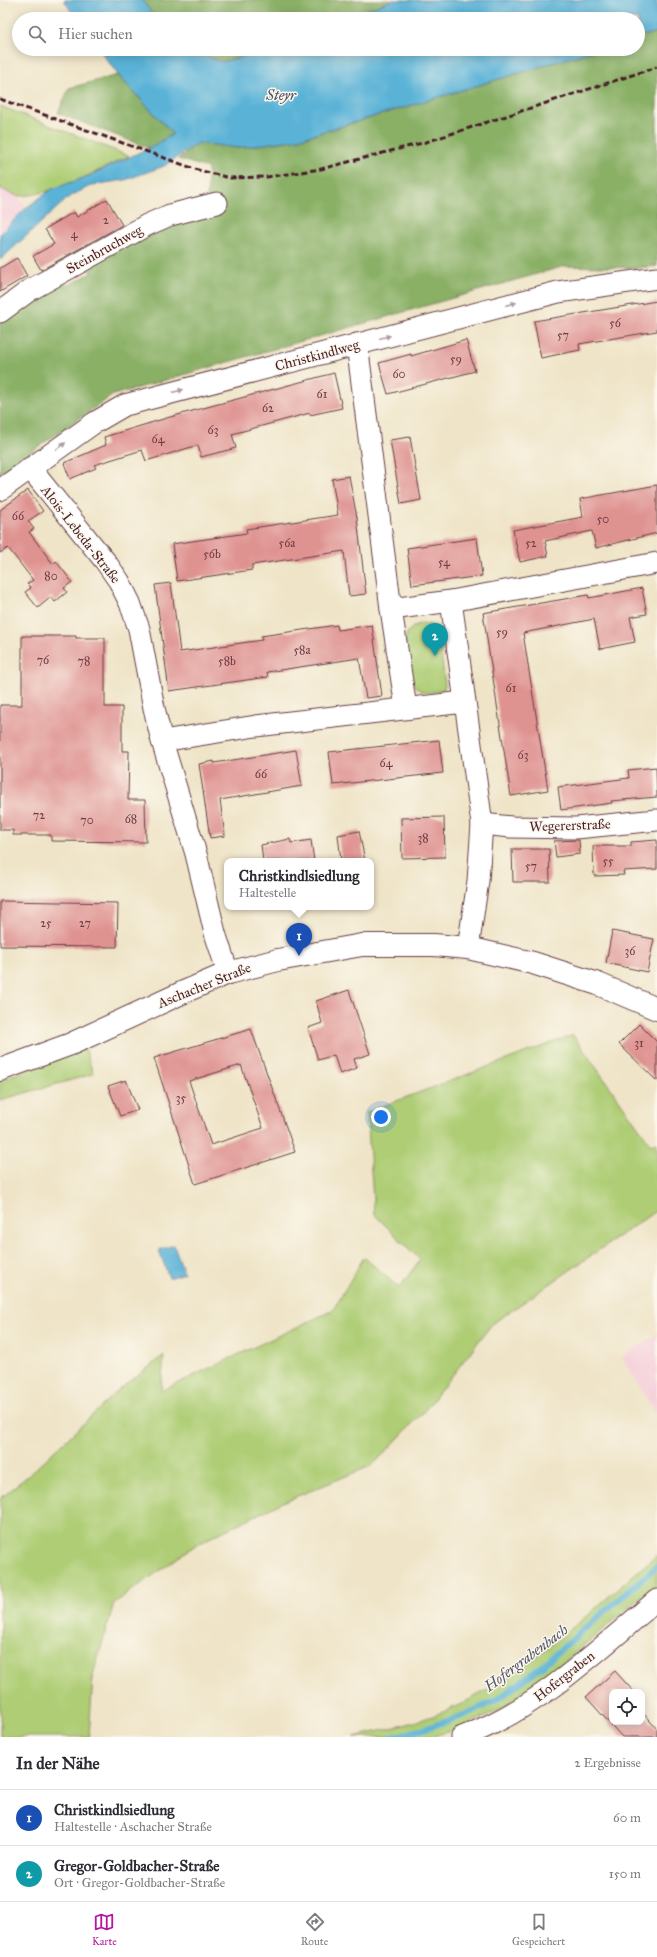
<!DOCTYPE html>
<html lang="de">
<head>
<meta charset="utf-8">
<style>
  :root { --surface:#fff; --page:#f7f7f7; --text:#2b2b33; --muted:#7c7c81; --line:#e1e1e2; --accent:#b5179e }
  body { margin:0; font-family:"IM FELL Great Primer",serif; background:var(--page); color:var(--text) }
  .controls { position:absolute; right:12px; bottom:12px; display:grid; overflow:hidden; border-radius:8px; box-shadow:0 2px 10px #0003 }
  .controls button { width:36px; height:36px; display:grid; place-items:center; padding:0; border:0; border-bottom:1px solid var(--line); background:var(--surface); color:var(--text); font:20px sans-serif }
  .you { position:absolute; left:381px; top:1117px; width:14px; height:14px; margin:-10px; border:3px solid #fff; border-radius:50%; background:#1a73e8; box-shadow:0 0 0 6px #1a73e833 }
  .badge { display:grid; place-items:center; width:26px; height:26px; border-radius:50%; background:var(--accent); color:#fff; font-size:13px; font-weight:700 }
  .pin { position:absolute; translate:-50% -33px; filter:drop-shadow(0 1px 2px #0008) }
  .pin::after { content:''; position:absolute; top:21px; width:14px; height:12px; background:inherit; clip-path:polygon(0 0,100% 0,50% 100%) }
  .popup { position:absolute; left:224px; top:858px; width:150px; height:52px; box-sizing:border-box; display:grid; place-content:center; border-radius:8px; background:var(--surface); filter:drop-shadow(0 1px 3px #0005); font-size:13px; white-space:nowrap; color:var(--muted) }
  .popup b { font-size:15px; color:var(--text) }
  .popup::after { content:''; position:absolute; left:50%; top:100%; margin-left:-8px; border:8px solid transparent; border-top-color:var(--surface) }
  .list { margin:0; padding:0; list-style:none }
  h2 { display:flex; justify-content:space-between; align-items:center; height:52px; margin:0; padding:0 16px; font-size:17px }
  h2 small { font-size:13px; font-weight:400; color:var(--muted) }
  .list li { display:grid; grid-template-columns:26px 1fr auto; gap:12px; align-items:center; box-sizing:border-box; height:56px; padding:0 16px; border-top:1px solid var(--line) }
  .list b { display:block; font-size:15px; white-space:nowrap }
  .list p { margin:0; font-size:13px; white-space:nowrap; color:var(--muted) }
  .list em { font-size:13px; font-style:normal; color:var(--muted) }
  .icon { flex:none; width:22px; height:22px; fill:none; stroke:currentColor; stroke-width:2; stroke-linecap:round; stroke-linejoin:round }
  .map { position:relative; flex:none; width:657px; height:1737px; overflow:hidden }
  .search { position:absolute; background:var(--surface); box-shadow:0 2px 10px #0003; left:12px; right:12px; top:12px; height:44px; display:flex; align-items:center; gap:10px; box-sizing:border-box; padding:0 14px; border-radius:22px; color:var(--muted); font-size:15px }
  .sheet { height:164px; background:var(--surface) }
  nav { display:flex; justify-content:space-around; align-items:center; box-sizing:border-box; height:56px; border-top:1px solid var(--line); background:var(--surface); font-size:11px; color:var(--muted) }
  nav a { display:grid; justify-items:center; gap:2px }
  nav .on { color:var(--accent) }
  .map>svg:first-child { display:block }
  .built { fill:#f5cfda }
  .green { fill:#aecd74; stroke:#7c7650 }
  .forest { fill:#8ab066; stroke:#6a6848 }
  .water { fill:#5ab2d7; stroke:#526881 }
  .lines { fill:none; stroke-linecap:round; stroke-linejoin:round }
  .stream { stroke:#5ab2d7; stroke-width:6 }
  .building { fill:#df9391; fill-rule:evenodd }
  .minor-casing { stroke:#633d42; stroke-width:23 }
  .tertiary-casing { stroke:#633d42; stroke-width:24 }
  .minor { stroke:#fff; stroke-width:21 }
  .tertiary { stroke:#fff; stroke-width:22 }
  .rail { stroke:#4a1f2b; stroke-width:3; stroke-dasharray:6 3; stroke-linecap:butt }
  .oneway { fill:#ae9aa0 }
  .labels { text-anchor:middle; stroke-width:3; stroke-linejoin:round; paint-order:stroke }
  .number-label { font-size:12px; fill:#6f3c44 }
  .street-label { font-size:14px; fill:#4a1f2b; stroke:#fbf7ec }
  .water-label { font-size:15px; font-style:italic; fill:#505267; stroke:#fbf7ec }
</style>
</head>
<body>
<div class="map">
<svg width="657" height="1737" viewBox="0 0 657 1737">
  <rect width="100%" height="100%" fill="#fbf7ec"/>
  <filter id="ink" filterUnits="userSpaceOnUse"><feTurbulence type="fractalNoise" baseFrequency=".025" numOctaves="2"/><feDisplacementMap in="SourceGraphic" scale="8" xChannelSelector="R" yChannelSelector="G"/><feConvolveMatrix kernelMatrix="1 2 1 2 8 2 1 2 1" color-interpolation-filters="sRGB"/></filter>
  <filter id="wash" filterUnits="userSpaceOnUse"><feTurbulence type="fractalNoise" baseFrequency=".012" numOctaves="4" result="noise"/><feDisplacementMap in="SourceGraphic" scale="16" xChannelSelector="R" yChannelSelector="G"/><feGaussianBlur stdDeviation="0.9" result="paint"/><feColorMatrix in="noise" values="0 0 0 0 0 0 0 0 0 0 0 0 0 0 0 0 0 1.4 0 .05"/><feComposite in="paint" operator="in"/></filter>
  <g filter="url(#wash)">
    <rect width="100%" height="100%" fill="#efe4c7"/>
    <g class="built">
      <polygon points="0,188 18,196 26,208 0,234"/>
      <polygon points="657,1335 657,1415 622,1357"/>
    </g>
    <g class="green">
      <path d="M0,106L129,156C97,171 56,194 20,196C14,196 6,191 0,188Z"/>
      <path d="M422,623L434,626L438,630L445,684L444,689C415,701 411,681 408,658C408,652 404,642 406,636C408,629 416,625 422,623Z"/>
      <polygon points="573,1035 651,1145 657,1143 657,1210 492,1324 427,1408 373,1465 283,1502 197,1544 114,1603 93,1675 89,1737 0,1737 0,1499 29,1475 119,1390 164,1355 161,1391 333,1310 364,1257 399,1288 420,1260 374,1214 367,1112"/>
      <polygon points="85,1048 93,1074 0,1100 0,1080"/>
      <path d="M657,1555V1584L538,1684L496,1712L463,1727L431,1737H354C389,1729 426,1721 459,1705C532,1670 595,1607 657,1555Z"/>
    </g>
    <g class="forest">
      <polygon points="142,0 393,0 343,19 156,19"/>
      <polygon points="657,32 657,266 637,268 565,266 113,395 0,473 0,320 64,282 67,286 91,273 87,264 174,223 207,214 208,168 178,159 198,143 238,148 299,139 599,49 638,49 638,37"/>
      <polygon points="187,49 271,49 222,62"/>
      <polygon points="118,75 173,134 149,148 58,113 69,88"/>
    </g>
    <g class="water">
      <polygon points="64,0 142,0 156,19 76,19"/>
      <polygon points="393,0 657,0 657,32 638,37 638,19 343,19"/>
      <polygon points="99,49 187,49 222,62 271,49 599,49 299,139 238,148 198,143 164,166 125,180 92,185 69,197 0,260 0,234 26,208 52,189 84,178 149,148 173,134 118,75"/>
      <polygon points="174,1245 184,1273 169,1278 159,1250"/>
    </g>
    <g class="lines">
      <polyline class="stream" points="392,1737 421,1730 462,1716 497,1700 543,1665 657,1566"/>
    </g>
    <g id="blocks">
      <g class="building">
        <polygon points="107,199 122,225 41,270 33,256 54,244 45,229 74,212 77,217"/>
        <polygon points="17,258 27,276 0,292 0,268"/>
        <polygon points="657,301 657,331 579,344 580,350 541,358 534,321"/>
        <polygon points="466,340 475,371 388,394 379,363 411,354 411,356"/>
        <polygon points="334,373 342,408 310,415 310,413 232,434 236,448 201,457 198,445 146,461 142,450 94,465 96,468 70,479 64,463 106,445 104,437 170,417"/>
        <polygon points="410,437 421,500 401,504 390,440"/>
        <polygon points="349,476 357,518 366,594 349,596 344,551 252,565 252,570 177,581 172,544 247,533 246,529 338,515 332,479"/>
        <polygon points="657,485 657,533 596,548 592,531 545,541 548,556 520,562 513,530 583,517 580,499"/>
        <polygon points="28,490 43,511 28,521 34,529 29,532 53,564 56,561 72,582 64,588 67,592 55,602 51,597 38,608 25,592 31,588 27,584 33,580 8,548 0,553 0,510"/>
        <polygon points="477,538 482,576 412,585 407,548"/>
        <polygon points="171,583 180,652 262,640 261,636 337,625 338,630 372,625 382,696 366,698 359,658 267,672 268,677 169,691 155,585"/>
        <polygon points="642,588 647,614 630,617 635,642 600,649 594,619 523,633 548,790 511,796 483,613 588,595 589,598"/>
        <polygon points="22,636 76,636 76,638 105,638 105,707 122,707 122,751 129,751 128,800 145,800 146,842 51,841 51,835 13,835 13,830 0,830 0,705 22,705"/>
        <polygon points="439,740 443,773 333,785 329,752"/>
        <polygon points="296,750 302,786 220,800 225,836 210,838 199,764 214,761 214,763"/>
        <polygon points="656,767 657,797 611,801 612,803 561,810 558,787 629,778 628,770"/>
        <polygon points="444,817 445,857 402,858 401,818"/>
        <polygon points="359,831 365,861 341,861 338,835"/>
        <polygon points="290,839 291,843 311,840 314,861 263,861 261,845"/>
        <polygon points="579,840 580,854 556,857 554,841"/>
        <polygon points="657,840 657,869 623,871 624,875 594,876 593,846 631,846 631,842"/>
        <polygon points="512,849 549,849 550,882 513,882"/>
        <polygon points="0,901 118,903 117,947 0,946"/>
        <polygon points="612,931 654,939 647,972 606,963"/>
        <polygon points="349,990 370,1054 354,1059 357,1068 340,1074 334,1055 318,1060 308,1028 322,1023 316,1001"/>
        <polygon points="639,1024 657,1042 657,1081 619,1044"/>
        <path d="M251,1029L295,1152L195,1184L154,1058ZM241,1065L263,1128L211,1145L189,1081Z"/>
        <polygon points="126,1080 138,1110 120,1116 108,1086"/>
        <polygon points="615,1671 634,1692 612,1692 612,1722 642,1722 642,1712 657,1729 657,1737 622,1737 586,1697"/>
      </g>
    </g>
  </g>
  <g filter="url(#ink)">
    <use href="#blocks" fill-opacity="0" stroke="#633d42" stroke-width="1"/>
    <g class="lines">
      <g class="minor-casing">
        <g id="minor">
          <polyline points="0,312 30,290 147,225 170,215 217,203"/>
          <polyline points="357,344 391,609 406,708"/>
          <polyline points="30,468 105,561 119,581 130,603 139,629 154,708 162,741 196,854 215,933 228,973"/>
          <polyline points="0,490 94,423 125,405 558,292 657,278"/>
          <polyline points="451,601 482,824 478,881 468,948"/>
          <polyline points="391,609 451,601 657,563"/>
          <polyline points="162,741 256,726 464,702"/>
          <polyline points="482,824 511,827 576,828 657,820"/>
          <path d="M462,1737C536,1710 597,1651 657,1600"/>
        </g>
      </g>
      <g class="tertiary-casing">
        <polyline id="tertiary" points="0,1070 71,1044 186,991 228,973 278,960 362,945 434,945 468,948 533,963 598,984 657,1009"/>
      </g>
      <use href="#minor" class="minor"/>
      <use href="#tertiary" class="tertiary"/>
      <polyline class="rail" points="0,99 198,170 230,178 267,177 321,169 426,142 657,67"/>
    </g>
    <defs><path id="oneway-solid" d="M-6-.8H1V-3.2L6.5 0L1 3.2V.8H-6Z"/></defs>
    <g class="oneway">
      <use href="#oneway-solid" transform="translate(511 304) rotate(-14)"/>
      <use href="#oneway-solid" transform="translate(385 337) rotate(-14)"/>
      <use href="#oneway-solid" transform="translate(178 391) rotate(-15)"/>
      <use href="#oneway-solid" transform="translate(61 446) rotate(-36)"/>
    </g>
  </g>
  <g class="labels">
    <g class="number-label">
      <text x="106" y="224">2</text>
      <text x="74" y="238">4</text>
      <text x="615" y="327">56</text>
      <text x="563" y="339">57</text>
      <text x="456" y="363">59</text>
      <text x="399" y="378">60</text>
      <text x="322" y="398">61</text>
      <text x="268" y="412">62</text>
      <text x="213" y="434">63</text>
      <text x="158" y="443">64</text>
      <text x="18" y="520">66</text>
      <text x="603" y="523">50</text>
      <text x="287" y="547">56a</text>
      <text x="531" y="547">52</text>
      <text x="212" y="558">56b</text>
      <text x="444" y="566">54</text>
      <text x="51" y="580">80</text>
      <text x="502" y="636">59</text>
      <text x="302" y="654">58a</text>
      <text x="43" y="664">76</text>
      <text x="84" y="665">78</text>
      <text x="227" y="665">58b</text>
      <text x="511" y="692">61</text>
      <text x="523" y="759">63</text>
      <text x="386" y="767">64</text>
      <text x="261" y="778">66</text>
      <text x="39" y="819">72</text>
      <text x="131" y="823">68</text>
      <text x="87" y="824">70</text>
      <text x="423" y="842">38</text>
      <text x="608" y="865">55</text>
      <text x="531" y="870">57</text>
      <text x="46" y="927">25</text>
      <text x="85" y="927">27</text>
      <text x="630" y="955">36</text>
      <text x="639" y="1047">31</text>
      <text x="181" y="1102">35</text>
    </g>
    <g class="street-label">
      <text transform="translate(104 249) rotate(-29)" y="5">Steinbruchweg</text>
      <text transform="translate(317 355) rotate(-15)" y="5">Christkindlweg</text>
      <text transform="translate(81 534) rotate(52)" y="5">Alois-Lebeda-Straße</text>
      <text transform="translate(570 825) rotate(-2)" y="5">Wegererstraße</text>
      <text transform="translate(204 985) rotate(-22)" y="5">Aschacher Straße</text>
      <text transform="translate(564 1676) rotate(-38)" y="5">Hofergraben</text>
    </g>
    <g class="water-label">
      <text x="281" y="100">Steyr</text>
      <text transform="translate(526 1658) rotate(-37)" y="5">Hofergrabenbach</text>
    </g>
  </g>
</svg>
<div class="controls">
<button><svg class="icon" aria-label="locate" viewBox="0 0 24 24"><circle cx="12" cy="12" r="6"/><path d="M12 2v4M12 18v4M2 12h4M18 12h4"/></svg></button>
</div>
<div class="you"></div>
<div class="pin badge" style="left:299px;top:956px;background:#1a4fb4">1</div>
<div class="popup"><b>Christkindlsiedlung</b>Haltestelle</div>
<div class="pin badge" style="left:435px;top:656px;background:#0f9aa8">2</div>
<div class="search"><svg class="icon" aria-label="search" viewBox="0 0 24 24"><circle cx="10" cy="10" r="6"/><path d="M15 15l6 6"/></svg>Hier suchen</div>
</div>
<section class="sheet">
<h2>In der Nähe<small>2 Ergebnisse</small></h2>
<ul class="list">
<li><span class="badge" style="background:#1a4fb4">1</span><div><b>Christkindlsiedlung</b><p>Haltestelle · Aschacher Straße</p></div><em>60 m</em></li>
<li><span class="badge" style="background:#0f9aa8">2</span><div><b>Gregor-Goldbacher-Straße</b><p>Ort · Gregor-Goldbacher-Straße</p></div><em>150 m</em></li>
</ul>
</section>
<nav>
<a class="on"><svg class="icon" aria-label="map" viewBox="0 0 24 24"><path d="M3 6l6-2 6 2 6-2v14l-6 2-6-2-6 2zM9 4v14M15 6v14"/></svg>Karte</a>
<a><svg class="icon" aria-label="directions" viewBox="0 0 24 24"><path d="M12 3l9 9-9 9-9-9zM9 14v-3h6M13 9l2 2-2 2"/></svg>Route</a>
<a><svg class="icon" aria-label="saved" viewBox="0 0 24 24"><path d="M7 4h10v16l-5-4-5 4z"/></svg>Gespeichert</a>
</nav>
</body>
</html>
